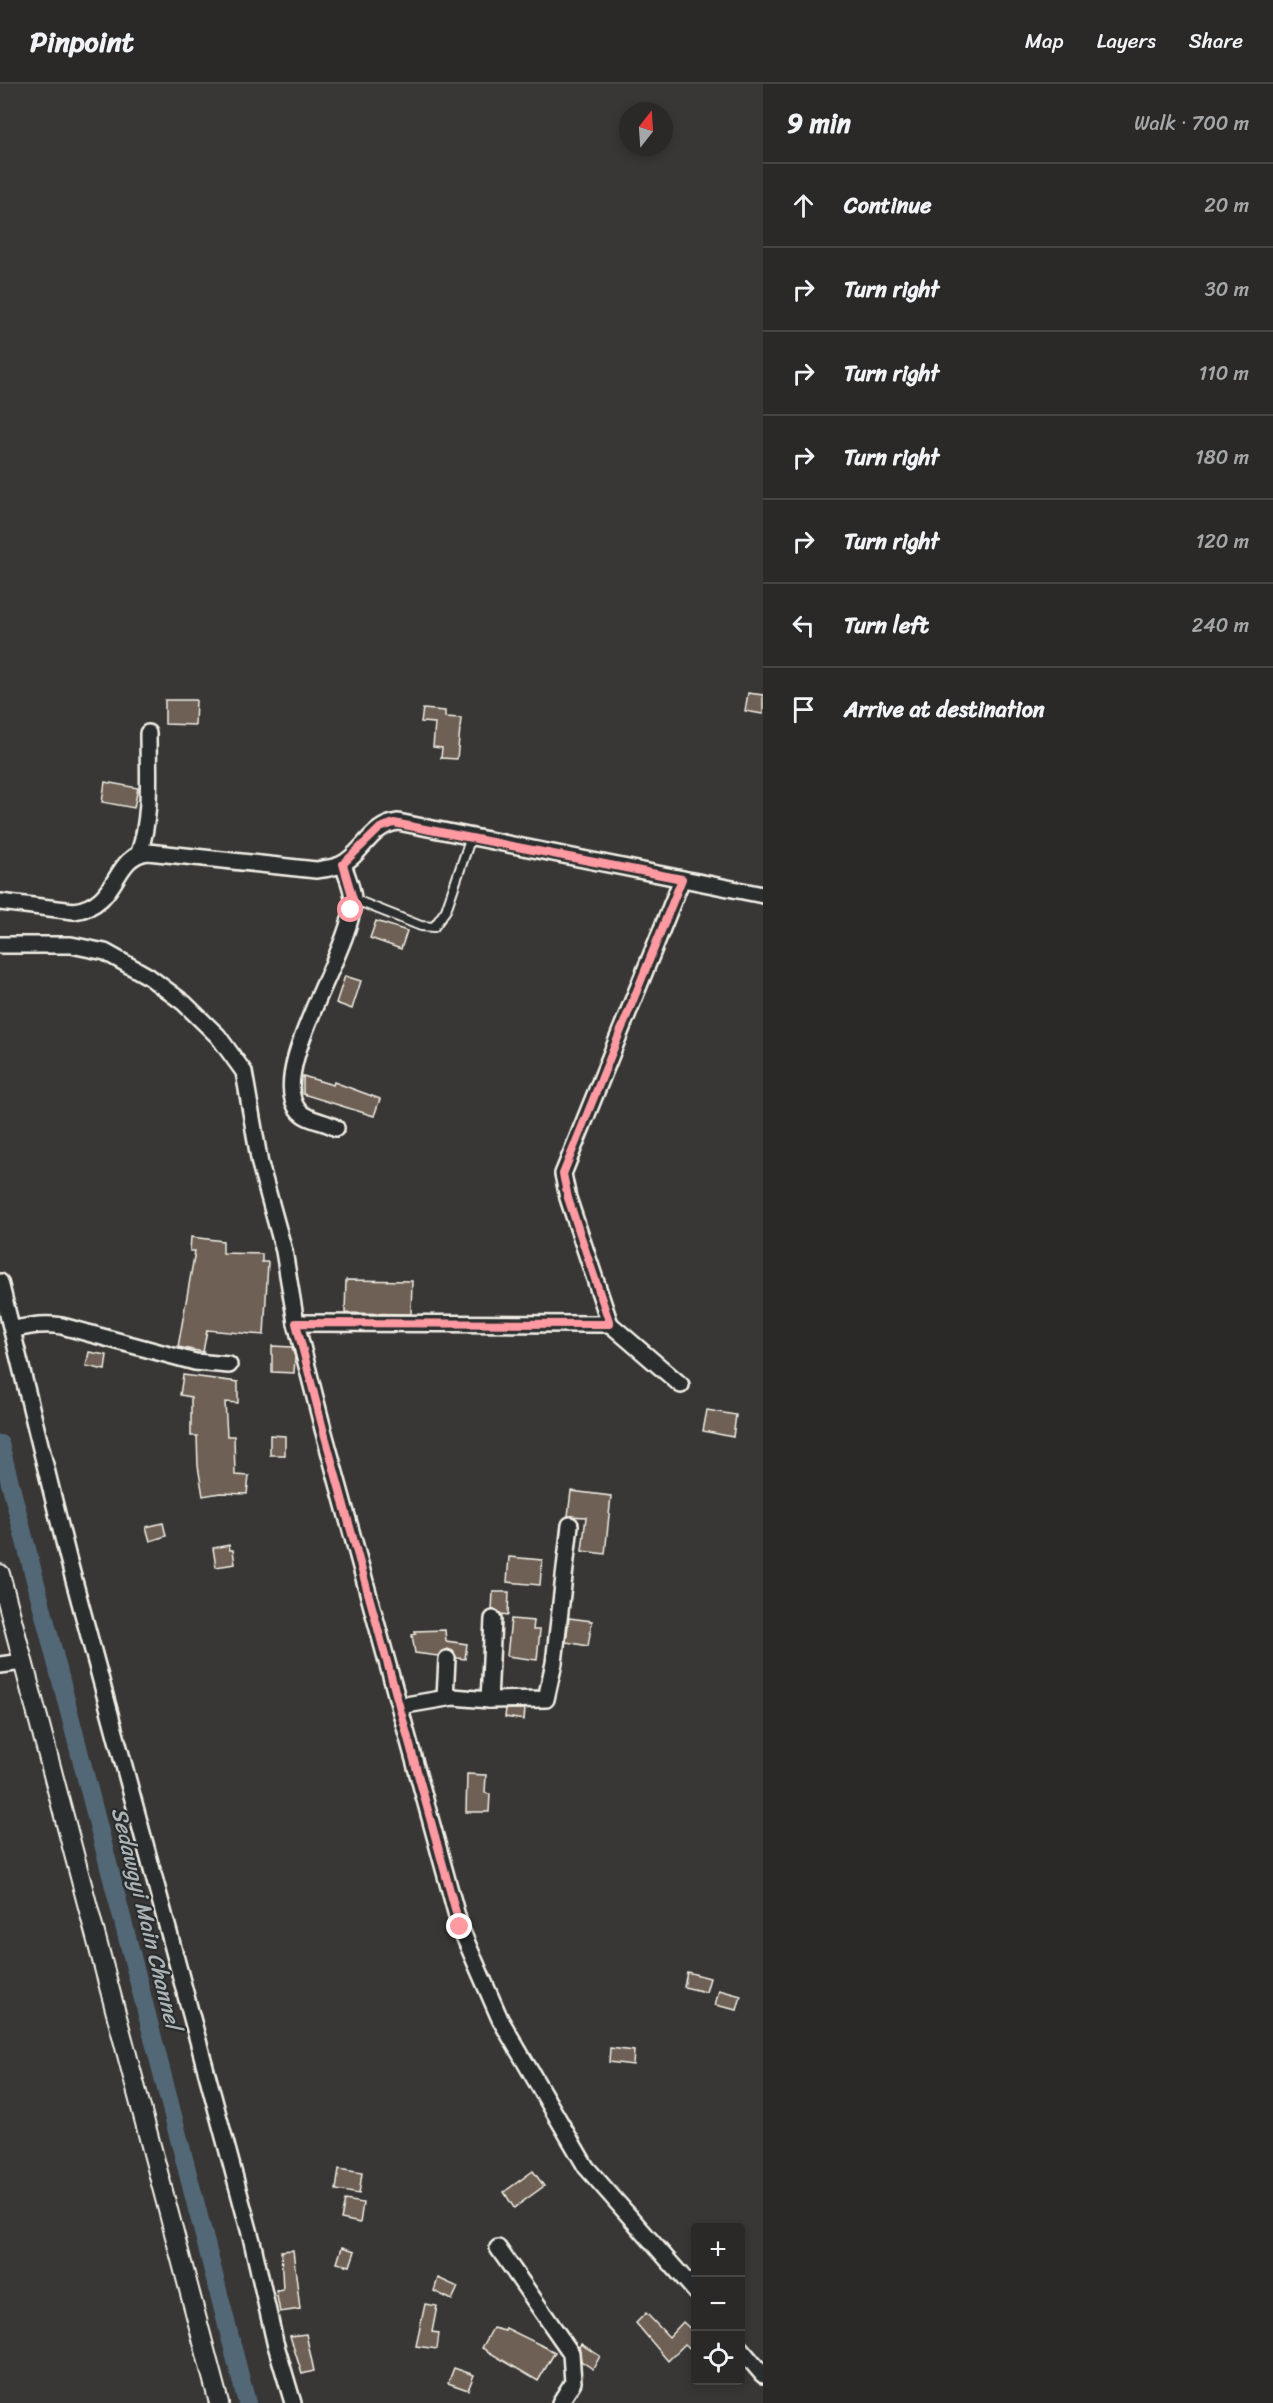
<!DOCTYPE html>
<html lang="en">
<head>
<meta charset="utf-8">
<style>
  :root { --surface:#2a2928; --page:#323130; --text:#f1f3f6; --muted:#a5a6a8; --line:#464545 }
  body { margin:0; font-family:Sriracha,sans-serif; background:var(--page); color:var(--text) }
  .controls { position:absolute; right:18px; bottom:18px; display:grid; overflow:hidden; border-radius:6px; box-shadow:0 3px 9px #0003 }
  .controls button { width:54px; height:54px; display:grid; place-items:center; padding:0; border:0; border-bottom:2px solid var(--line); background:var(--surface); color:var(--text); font:30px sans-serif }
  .compass { position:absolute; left:619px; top:18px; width:54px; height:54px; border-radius:50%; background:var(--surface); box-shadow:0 3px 9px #0003; rotate:17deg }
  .stop { position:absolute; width:18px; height:18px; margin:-14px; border:4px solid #ff9aa2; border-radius:50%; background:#fff }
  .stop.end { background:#ff9aa2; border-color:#fff; box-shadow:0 2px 6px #0008 }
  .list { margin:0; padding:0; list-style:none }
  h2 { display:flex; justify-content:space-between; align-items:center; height:78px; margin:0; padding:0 24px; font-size:26px }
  h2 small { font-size:20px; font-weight:400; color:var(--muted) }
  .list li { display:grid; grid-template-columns:39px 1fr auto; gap:18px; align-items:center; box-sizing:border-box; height:84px; padding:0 24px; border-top:2px solid var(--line) }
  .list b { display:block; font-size:22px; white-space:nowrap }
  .list em { font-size:20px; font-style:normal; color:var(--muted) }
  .icon { flex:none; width:33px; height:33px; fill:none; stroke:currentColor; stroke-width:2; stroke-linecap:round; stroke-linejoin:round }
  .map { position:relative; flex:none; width:763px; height:2319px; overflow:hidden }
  header { display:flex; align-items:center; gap:36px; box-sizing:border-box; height:84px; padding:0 30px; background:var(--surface); border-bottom:2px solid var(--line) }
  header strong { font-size:28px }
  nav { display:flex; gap:33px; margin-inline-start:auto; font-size:21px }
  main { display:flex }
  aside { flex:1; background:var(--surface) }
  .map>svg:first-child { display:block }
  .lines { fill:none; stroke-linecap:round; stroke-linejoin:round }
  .canal { stroke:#536776; stroke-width:18 }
  .building { fill:#6e6154; stroke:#f4f1e8; stroke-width:1.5 }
  .service-casing { stroke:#f4f1e8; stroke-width:12 }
  .minor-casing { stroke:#f4f1e8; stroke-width:20 }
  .tertiary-casing { stroke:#f4f1e8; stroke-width:22 }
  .service { stroke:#2a2d2e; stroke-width:8 }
  .minor { stroke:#2a2d2e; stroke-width:15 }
  .tertiary { stroke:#2a2d2e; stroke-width:18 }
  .route { stroke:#ff9aa2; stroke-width:8 }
  .labels { text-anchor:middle; stroke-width:4.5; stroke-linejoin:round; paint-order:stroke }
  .water-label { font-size:22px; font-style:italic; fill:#acb3b5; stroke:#2a2d2e }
</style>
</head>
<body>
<header>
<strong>Pinpoint</strong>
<nav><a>Map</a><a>Layers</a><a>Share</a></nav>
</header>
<main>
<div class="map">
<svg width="763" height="2319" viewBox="0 0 763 2319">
  <rect width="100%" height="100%" fill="#383736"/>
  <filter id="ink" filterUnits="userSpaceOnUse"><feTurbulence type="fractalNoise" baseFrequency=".0167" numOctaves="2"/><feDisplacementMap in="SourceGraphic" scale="12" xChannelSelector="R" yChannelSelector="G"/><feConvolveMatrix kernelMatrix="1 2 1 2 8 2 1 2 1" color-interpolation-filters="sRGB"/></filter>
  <g filter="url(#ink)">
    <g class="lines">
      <polyline class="canal" points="0,1360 247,2319"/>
    </g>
    <g class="building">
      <polygon points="748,609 763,611 763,630 745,627"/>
      <polygon points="165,616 196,616 195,641 165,640"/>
      <polygon points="423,625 445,627 445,633 461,634 457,675 441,674 442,664 433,663 435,639 421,638"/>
      <polygon points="105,698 138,704 134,724 102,718"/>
      <polygon points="376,837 407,847 401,865 370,854"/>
      <polygon points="345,892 361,897 352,925 336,919"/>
      <polygon points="303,992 333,1001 334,998 380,1015 374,1032 303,1010"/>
      <polygon points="191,1153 223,1157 223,1169 262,1170 262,1178 268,1178 264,1251 207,1246 203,1268 178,1263 195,1167 190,1167"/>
      <polygon points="346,1196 412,1197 411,1230 345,1229"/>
      <polygon points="272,1262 292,1263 295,1273 294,1289 272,1288"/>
      <polygon points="89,1268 107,1271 105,1286 86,1282"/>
      <polygon points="183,1291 238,1298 238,1319 225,1318 227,1352 234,1352 235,1391 249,1392 247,1410 220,1409 203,1412 198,1382 197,1352 191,1352 191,1313 180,1311"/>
      <polygon points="707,1326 736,1331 733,1353 703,1347"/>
      <polygon points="270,1351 285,1352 285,1371 270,1371"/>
      <polygon points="571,1407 611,1412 605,1470 582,1467 586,1433 568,1432"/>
      <polygon points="163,1439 166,1452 150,1457 146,1443"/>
      <polygon points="229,1461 230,1466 233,1466 235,1480 216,1483 213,1464"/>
      <polygon points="509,1473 542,1476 540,1501 507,1498"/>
      <polygon points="493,1508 509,1508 508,1531 501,1530 498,1527 492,1526"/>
      <polygon points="569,1534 592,1537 588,1562 566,1558"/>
      <polygon points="511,1535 534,1537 533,1546 540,1546 537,1576 507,1572"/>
      <polygon points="445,1546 446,1557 467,1560 465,1575 457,1574 453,1567 448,1565 442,1567 438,1572 415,1569 412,1551 416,1550 415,1547"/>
      <polygon points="506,1625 525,1625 524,1636 505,1633"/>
      <polygon points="467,1690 486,1691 485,1709 490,1710 489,1728 466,1728"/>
      <polygon points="687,1888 710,1894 706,1908 684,1903"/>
      <polygon points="719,1906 741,1912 737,1926 715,1921"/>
      <polygon points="610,1964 634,1967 633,1981 609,1978"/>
      <polygon points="339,2085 362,2089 359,2110 336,2106"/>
      <polygon points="533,2087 544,2102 514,2124 504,2108"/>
      <polygon points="345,2116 363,2119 360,2139 341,2135"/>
      <polygon points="342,2163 355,2167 350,2182 337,2179"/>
      <polygon points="293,2166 300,2225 280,2228 276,2207 283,2206 281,2167"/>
      <polygon points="438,2194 458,2203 452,2216 434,2207"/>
      <polygon points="425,2220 437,2222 432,2248 439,2249 437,2265 416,2262"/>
      <polygon points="646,2229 669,2253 683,2238 696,2250 696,2270 685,2260 668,2277 636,2239"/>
      <polygon points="493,2244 505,2247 506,2244 555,2268 538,2297 482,2264"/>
      <polygon points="306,2250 314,2287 302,2290 290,2252"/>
      <polygon points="581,2260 600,2272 593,2285 581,2277 579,2263"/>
      <polygon points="454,2284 474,2291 468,2306 448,2299"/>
    </g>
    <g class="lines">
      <g class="service-casing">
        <polyline id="service" points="353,815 421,842 434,843 446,826 471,753"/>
      </g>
      <g class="minor-casing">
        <g id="minor">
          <path d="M139,769C152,731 148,688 148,649"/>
          <path d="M0,818L74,827C120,821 112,772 148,768L316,786C324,785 333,784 340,781C362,772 370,741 398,738L763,811"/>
          <polyline points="0,861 71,861 105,868 148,892 184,919 218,952 244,988 260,1080 284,1167 296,1239 323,1345 460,1843 500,1935 586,2083 696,2208"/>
          <path d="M336,1044C325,1037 308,1037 299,1027C265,989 354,863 353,816C353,804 346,791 343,780"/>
          <polyline points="0,1198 68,1474 252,2157 275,2258 293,2319"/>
          <polyline points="296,1239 610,1240 568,1114 563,1090 682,795"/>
          <polyline points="610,1240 681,1301"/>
          <path d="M13,1246C30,1241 44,1239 62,1242L195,1278L229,1281"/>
          <polyline points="0,1581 23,1578"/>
          <polyline points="445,1614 447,1575"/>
          <polyline points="489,1616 493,1535"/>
          <polyline points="400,1622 453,1613 489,1616 546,1615 554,1579 570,1441"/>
          <polyline points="498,2164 571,2269 573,2298 560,2319"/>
          <polyline points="740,2264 763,2291"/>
        </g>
      </g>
      <g class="tertiary-casing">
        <polyline id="tertiary" points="0,1490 219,2319"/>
      </g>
      <use href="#service" class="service"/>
      <use href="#minor" class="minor"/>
      <use href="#tertiary" class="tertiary"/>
    </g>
  </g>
  <g class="lines" filter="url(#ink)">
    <polyline class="route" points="351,826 353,815 343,780 380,744 394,739 682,795 563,1090 568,1114 610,1240 296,1239 323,1345 460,1843"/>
  </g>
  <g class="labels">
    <g class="water-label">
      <text transform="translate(147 1834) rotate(76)" y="8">Sedawgyi Main Channel</text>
    </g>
  </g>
</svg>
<div class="controls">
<button>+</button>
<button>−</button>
<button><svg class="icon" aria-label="locate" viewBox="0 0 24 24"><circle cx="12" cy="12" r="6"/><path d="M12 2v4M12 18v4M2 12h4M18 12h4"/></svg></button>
</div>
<svg class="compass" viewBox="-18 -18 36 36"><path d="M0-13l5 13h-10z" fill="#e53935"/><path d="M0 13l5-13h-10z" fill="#a5a6a8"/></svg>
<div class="stop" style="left:351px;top:826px"></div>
<div class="stop end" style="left:460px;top:1843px"></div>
</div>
<aside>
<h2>9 min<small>Walk · 700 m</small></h2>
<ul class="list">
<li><svg class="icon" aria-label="ahead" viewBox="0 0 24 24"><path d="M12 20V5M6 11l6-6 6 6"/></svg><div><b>Continue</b></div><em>20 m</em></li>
<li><svg class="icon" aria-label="right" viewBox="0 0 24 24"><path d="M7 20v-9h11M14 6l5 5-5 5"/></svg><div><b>Turn right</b></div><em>30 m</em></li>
<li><svg class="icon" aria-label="right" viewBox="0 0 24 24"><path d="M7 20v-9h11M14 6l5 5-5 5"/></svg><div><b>Turn right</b></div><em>110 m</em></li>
<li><svg class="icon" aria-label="right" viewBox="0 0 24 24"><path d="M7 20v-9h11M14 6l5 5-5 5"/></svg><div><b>Turn right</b></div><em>180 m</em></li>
<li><svg class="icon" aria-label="right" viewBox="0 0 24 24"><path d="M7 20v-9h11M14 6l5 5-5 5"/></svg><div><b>Turn right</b></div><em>120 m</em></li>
<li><svg class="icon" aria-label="left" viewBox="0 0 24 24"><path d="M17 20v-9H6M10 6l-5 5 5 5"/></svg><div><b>Turn left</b></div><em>240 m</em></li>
<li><svg class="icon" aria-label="arrive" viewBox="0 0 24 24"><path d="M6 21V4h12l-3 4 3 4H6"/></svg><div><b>Arrive at destination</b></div></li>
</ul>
</aside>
</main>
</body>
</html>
